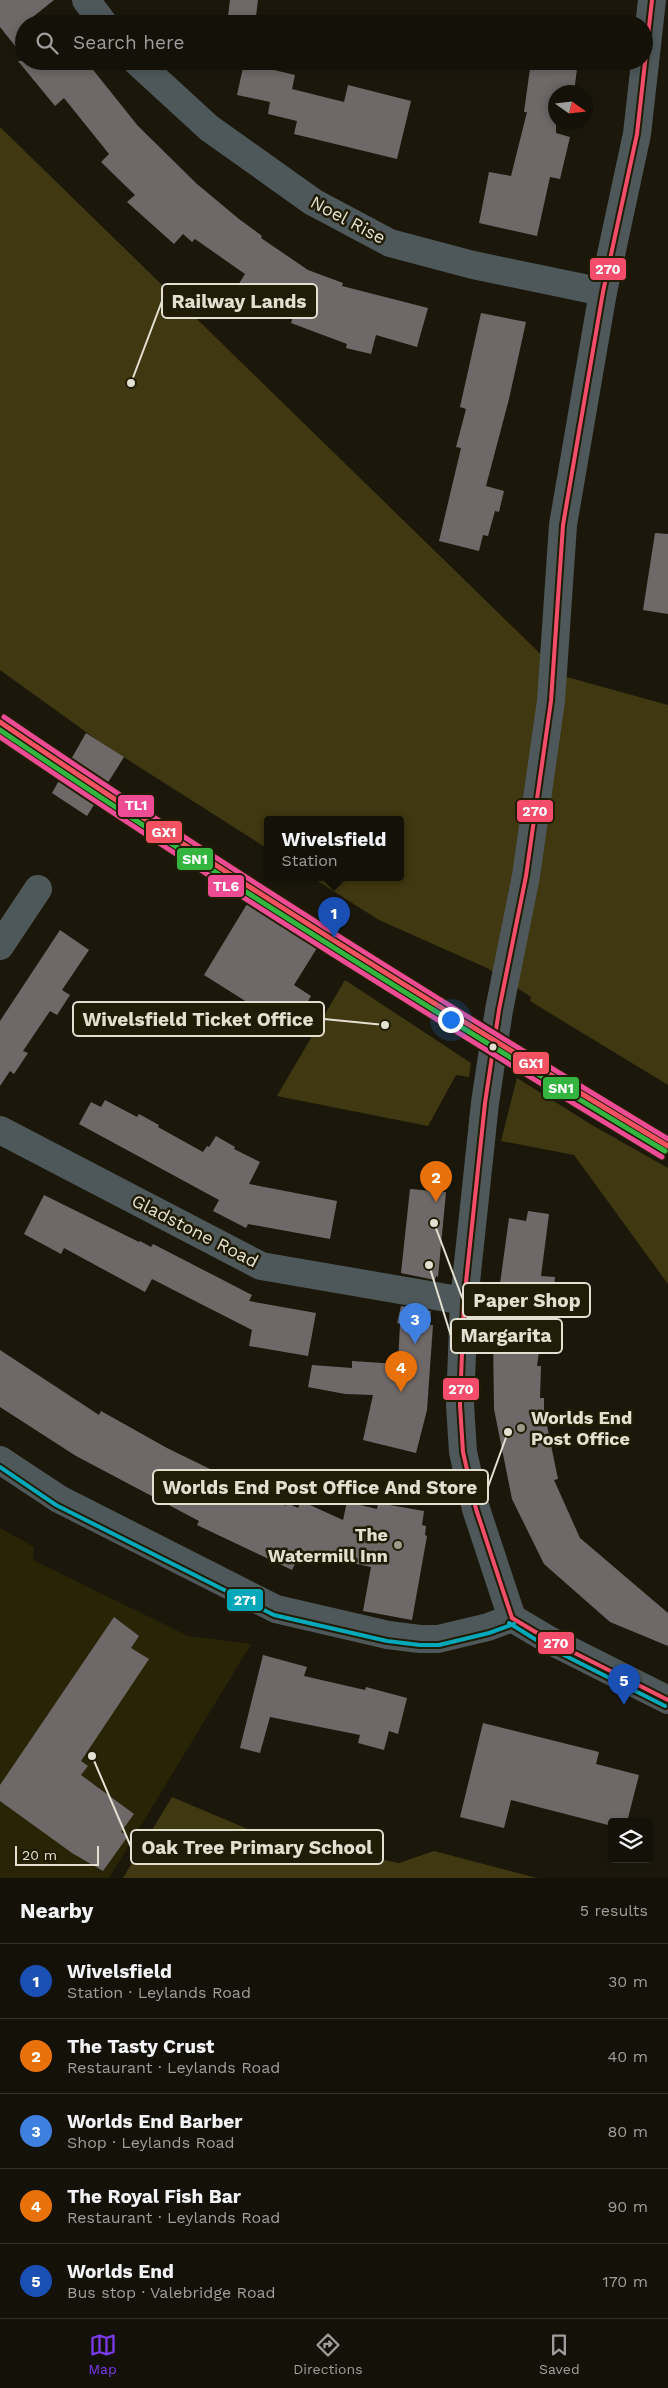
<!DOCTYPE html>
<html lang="en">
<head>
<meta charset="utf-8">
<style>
  :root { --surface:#141208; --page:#1d1b12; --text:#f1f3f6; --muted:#9d9e9c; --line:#333229; --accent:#7c3aed }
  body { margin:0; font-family:"Work Sans",sans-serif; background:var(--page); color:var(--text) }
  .controls { position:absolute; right:15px; bottom:15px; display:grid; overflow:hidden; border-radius:5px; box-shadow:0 2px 8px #0003 }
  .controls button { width:45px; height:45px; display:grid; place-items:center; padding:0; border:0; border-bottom:1px solid var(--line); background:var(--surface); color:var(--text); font:25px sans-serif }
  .compass { position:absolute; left:548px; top:85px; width:45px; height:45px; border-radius:50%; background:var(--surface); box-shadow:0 2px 8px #0003; rotate:104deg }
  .scale { position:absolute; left:15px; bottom:12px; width:84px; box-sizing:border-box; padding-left:5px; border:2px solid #e3e0d1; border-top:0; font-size:14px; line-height:18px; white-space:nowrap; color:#e3e0d1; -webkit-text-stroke:4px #211c05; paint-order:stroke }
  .you { position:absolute; left:450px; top:1019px; width:18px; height:18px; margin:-12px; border:4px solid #fff; border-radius:50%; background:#1a73e8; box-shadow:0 0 0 8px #1a73e833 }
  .badge { display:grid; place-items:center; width:32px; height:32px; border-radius:50%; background:var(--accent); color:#fff; font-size:16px; font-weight:700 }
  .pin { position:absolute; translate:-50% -41px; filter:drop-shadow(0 1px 2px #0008) }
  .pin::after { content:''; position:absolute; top:26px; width:18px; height:15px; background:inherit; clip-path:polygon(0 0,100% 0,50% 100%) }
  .popup { position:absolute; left:264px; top:816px; width:140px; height:65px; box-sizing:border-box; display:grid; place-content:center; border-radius:5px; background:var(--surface); filter:drop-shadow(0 1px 4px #0005); font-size:16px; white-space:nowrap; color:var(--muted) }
  .popup b { font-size:19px; color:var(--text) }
  .popup::after { content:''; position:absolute; left:50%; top:100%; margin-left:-10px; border:10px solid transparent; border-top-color:var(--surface) }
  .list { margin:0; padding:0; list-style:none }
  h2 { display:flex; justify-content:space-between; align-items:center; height:65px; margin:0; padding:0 20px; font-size:21px }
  h2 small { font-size:16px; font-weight:400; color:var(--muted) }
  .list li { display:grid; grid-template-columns:32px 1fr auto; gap:15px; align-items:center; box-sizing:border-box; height:75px; padding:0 20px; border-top:1px solid var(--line) }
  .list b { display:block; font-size:19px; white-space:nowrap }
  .list p { margin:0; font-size:16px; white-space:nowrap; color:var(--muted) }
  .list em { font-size:16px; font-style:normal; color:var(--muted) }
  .icon { flex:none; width:28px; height:28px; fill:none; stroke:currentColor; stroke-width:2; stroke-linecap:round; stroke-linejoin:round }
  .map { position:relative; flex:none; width:668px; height:1878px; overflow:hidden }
  .search { position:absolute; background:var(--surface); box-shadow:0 2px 8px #0003; left:15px; right:15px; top:15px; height:55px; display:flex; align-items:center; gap:12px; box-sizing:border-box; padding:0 18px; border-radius:28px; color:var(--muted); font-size:19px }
  .sheet { height:440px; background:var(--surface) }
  nav { display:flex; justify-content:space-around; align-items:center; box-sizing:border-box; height:70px; border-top:1px solid var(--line); background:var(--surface); font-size:14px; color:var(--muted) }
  nav a { display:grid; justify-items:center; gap:2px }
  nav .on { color:var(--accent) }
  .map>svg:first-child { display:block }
  .built { fill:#2a2406 }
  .green { fill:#403810 }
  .building { fill:#6e6968 }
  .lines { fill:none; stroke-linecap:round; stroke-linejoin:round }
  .minor { stroke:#4e585a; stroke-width:28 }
  .tertiary { stroke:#4e585a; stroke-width:28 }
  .bus-1-casing { stroke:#211c05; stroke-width:8 }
  .bus-2-casing { stroke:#211c05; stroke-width:8 }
  .bus-1 { stroke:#f44d6c; stroke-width:4 }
  .bus-2 { stroke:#03a8ba; stroke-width:4 }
  .rail-1-casing { stroke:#211c05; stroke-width:9 }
  .rail-2-casing { stroke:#211c05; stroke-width:9 }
  .rail-3-casing { stroke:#211c05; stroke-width:9 }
  .rail-4-casing { stroke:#211c05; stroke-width:9 }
  .rail-1 { stroke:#f15160; stroke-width:5 }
  .rail-2 { stroke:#33b540; stroke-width:5 }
  .rail-3 { stroke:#ee4b95; stroke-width:5 }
  .rail-4 { stroke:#ee4b95; stroke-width:5 }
  .bus-dot { fill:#e3e0d1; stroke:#211c05; stroke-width:2 }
  .poi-dot { fill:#9d9a8c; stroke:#211c05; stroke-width:2 }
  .labels { text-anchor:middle; stroke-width:5; stroke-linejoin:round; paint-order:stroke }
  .street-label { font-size:18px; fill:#e3e0d1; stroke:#211c05 }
  .poi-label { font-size:18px; font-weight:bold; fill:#e3e0d1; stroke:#211c05; text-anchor:start }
  .leader { fill:none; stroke:#e3e0d1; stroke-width:2 }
  .callout-dot { fill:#e3e0d1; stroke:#211c05; stroke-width:2 }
  .callout { fill:#211c05; stroke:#e3e0d1; stroke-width:2 }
  .callout-label { font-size:19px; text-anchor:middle; font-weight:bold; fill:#e3e0d1 }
  .line-badge { stroke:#211c05; stroke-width:2 }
  .badge-label { font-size:14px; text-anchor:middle; font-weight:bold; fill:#fff }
</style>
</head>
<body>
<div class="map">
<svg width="668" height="1878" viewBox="0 0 668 1878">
  <rect width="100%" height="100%" fill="#1b180b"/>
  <polygon class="built" points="0,1528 34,1547 33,1560 188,1636 251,1644 109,1878 0,1878"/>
  <g class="green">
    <polygon points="0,127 563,676 668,705 668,1085 530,1001 531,997 487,968 379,920 311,877 400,877 400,819 268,819 268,849 100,742 0,670"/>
    <polygon points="345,980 471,1063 469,1077 456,1075 428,1126 277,1096"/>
    <polygon points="517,1078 592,1125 668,1168 668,1284 574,1155 501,1141"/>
    <polygon points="172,1797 262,1835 399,1863 434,1851 537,1878 123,1878"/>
  </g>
  <g class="building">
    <polygon points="0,0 54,0 24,24 24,57 0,27"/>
    <polygon points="230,0 258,0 255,24 227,24"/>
    <polygon points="18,61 86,61 138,126 197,184 239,219 262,236 261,238 308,270 343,283 342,286 428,308 417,347 376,335 371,354 346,348 347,344 291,323 295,312 262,290 253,303 235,290 245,274 195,239 192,242 183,234 174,244 127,202 135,195 101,162 109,154 64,98 55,106"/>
    <polygon points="531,61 578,61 574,92 556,92 556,133 570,137 560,179 550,177 537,236 479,223 489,172 511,176 527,112 524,112"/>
    <polygon points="244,63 295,75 292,89 344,102 348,85 411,101 397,159 294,134 297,121 268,114 270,102 237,95"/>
    <polygon points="481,313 526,322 509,399 486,486 504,491 499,512 495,511 488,536 483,535 479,551 439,541 461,448 456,447 466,409 460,407"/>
    <polygon points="655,533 668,534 668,614 643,610"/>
    <polygon points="86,733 124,757 87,816 52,793"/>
    <polygon points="247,904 317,948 294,985 311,996 291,1030 204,975"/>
    <polygon points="60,930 89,950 62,990 70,995 57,1015 50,1011 23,1051 28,1053 14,1074 10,1071 0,1086 0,1021"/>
    <polygon points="105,1100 137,1117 139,1114 159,1125 158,1127 203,1152 207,1146 209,1147 216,1136 235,1147 234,1149 260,1162 249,1184 337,1201 330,1239 248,1224 246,1228 213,1211 219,1200 79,1124 91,1102 101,1107"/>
    <polygon points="410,1189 446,1192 438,1277 436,1276 435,1280 401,1273"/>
    <polygon points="44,1195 139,1242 140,1241 151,1247 153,1244 252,1295 249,1301 316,1313 308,1356 249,1346 252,1330 152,1279 145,1292 64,1248 61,1254 24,1234"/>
    <polygon points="528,1211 549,1214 541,1276 555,1277 550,1322 543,1321 537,1366 541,1366 540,1398 544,1398 544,1411 558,1479 554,1480 580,1538 668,1613 668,1646 610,1622 544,1564 512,1499 494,1409 493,1335 509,1218 526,1221"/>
    <polygon points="401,1306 431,1311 429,1325 433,1325 427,1410 416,1453 363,1440 373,1395 345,1394 308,1387 312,1365 352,1368 352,1361 398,1364 400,1324 397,1323"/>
    <polygon points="0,1350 99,1415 101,1411 167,1448 286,1506 287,1503 298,1508 301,1501 343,1520 347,1502 377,1509 378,1503 424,1511 422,1525 426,1526 425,1535 427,1536 412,1620 363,1611 371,1567 301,1552 292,1570 197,1525 199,1521 76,1456 0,1407"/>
    <polygon points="114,1617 139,1636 131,1648 149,1659 81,1761 88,1766 81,1775 134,1814 121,1832 128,1836 103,1871 72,1853 0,1801 0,1785"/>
    <polygon points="263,1655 307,1667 304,1676 365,1690 366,1687 407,1698 398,1734 389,1731 384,1750 358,1743 360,1735 270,1717 260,1753 240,1748"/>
    <polygon points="483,1723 599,1752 596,1764 639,1775 627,1822 612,1822 612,1826 511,1800 504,1828 460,1817"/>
  </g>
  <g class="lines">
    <g class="minor">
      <polyline points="86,0 104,24"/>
      <polyline points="136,61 209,128 313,202 390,243 473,265 603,292"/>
      <polyline points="0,946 38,889"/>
      <polyline points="0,1130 261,1266 464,1301"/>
    </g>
    <g class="tertiary">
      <polyline points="0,1460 59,1499 276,1609 388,1635 420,1639 438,1639 459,1634 488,1627 512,1618"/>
      <polyline points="512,1618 476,1509 463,1452 460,1405 464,1301 485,1103 499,1010 526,876 551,701 563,525 603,292 637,134 652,0"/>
      <polyline points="512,1618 549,1640 668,1700"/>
    </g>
    <g class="bus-1-casing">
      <g id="bus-1">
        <polyline points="512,1618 476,1509 463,1452 460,1405 464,1301 485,1103 499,1010 526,876 551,701 563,525 603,292 637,134 652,0"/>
        <polyline points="512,1618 549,1640 668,1700"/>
      </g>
    </g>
    <g class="bus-2-casing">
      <g id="bus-2">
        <polyline points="0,1467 56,1505 274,1615 387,1641 420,1645 439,1645 489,1633 514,1624"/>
        <polyline points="509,1623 546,1646 665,1706"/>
      </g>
    </g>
    <use href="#bus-1" class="bus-1"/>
    <use href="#bus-2" class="bus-2"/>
    <g class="rail-1-casing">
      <path id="rail-1" d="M0,722C218,871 442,1010 668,1146"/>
    </g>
    <g class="rail-2-casing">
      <path id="rail-2" d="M0,730C217,877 440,1016 665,1151"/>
    </g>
    <g class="rail-3-casing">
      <path id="rail-3" d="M4,717C221,865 443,1003 668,1139"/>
    </g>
    <g class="rail-4-casing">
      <path id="rail-4" d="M0,737C216,884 438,1022 662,1157"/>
    </g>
    <use href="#rail-1" class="rail-1"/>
    <use href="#rail-2" class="rail-2"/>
    <use href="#rail-3" class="rail-3"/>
    <use href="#rail-4" class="rail-4"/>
  </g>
  <circle class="bus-dot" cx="493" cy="1047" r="4.5"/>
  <g class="poi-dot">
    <circle cx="521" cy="1428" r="5"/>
    <circle cx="398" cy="1545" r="5"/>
  </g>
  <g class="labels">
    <g class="street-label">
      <text transform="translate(348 220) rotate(28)" y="6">Noel Rise</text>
      <text transform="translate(195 1231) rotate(27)" y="6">Gladstone Road</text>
    </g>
    <g class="poi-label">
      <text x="531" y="1424">Worlds End<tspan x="531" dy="21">Post Office</tspan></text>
      <text x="388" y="1541" text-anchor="end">The<tspan x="388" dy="21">Watermill Inn</tspan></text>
    </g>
  </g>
  <path class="leader" d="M131 383L162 301M385 1025L324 1019M434 1223L463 1300M429 1265L451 1336M508 1432L488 1487M92 1756L131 1847"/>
  <g class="callout-dot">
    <circle cx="131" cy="383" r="5"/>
    <circle cx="385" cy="1025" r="5"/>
    <circle cx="434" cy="1223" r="5"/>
    <circle cx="429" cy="1265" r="5"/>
    <circle cx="508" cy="1432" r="5"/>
    <circle cx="92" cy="1756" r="5"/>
  </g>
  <g class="callout">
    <rect x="162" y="284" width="155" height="34" rx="5"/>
    <rect x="73" y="1002" width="251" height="34" rx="5"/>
    <rect x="463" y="1283" width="127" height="34" rx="5"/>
    <rect x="451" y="1319" width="111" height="34" rx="5"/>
    <rect x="153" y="1470" width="335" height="34" rx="5"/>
    <rect x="131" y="1830" width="252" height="34" rx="5"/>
  </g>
  <g class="callout-label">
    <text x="239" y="308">Railway Lands</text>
    <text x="198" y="1026">Wivelsfield Ticket Office</text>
    <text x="527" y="1307">Paper Shop</text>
    <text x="506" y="1342">Margarita</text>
    <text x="320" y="1494">Worlds End Post Office And Store</text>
    <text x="257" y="1854">Oak Tree Primary School</text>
  </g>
  <g class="line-badge">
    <rect x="589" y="257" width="38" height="24" rx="5" fill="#f44d6c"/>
    <rect x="117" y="794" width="38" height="24" rx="5" fill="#ee4b95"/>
    <rect x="516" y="799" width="38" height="24" rx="5" fill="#f44d6c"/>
    <rect x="145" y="820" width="38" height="24" rx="5" fill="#f15160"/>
    <rect x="176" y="847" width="38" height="24" rx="5" fill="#33b540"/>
    <rect x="207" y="874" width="38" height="24" rx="5" fill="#ee4b95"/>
    <rect x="512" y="1051" width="38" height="24" rx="5" fill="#f15160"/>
    <rect x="542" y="1076" width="38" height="24" rx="5" fill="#33b540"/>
    <rect x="442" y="1377" width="38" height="24" rx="5" fill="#f44d6c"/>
    <rect x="226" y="1588" width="38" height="24" rx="5" fill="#03a8ba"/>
    <rect x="537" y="1631" width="38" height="24" rx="5" fill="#f44d6c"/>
  </g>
  <g class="badge-label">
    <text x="608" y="274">270</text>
    <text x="136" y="810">TL1</text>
    <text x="535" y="816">270</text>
    <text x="164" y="837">GX1</text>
    <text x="195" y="864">SN1</text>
    <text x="226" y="891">TL6</text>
    <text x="531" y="1068">GX1</text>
    <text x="561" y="1093">SN1</text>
    <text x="461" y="1394">270</text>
    <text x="245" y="1605">271</text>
    <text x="556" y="1648">270</text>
  </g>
</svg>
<div class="controls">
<button><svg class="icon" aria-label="layers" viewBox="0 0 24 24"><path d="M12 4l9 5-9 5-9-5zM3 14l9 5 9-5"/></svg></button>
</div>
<svg class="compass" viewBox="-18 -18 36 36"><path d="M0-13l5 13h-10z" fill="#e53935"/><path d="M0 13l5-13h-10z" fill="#9d9e9c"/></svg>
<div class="scale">20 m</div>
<div class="you"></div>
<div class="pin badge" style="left:334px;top:938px;background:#1a4fb4">1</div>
<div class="popup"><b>Wivelsfield</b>Station</div>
<div class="pin badge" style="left:436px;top:1202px;background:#e8710a">2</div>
<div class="pin badge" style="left:415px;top:1344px;background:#3f7fe0">3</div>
<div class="pin badge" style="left:401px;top:1392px;background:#e8710a">4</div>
<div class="pin badge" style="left:624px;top:1705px;background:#1a4fb4">5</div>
<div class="search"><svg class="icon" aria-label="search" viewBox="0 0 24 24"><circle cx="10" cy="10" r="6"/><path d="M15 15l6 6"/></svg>Search here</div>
</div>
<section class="sheet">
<h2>Nearby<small>5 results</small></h2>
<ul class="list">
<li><span class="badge" style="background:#1a4fb4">1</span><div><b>Wivelsfield</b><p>Station · Leylands Road</p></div><em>30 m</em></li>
<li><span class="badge" style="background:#e8710a">2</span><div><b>The Tasty Crust</b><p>Restaurant · Leylands Road</p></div><em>40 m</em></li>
<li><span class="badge" style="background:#3f7fe0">3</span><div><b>Worlds End Barber</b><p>Shop · Leylands Road</p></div><em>80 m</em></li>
<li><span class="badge" style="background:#e8710a">4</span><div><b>The Royal Fish Bar</b><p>Restaurant · Leylands Road</p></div><em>90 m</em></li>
<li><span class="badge" style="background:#1a4fb4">5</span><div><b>Worlds End</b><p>Bus stop · Valebridge Road</p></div><em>170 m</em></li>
</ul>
</section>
<nav>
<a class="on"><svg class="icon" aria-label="map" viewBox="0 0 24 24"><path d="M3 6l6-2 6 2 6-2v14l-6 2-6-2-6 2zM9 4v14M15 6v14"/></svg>Map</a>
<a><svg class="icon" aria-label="directions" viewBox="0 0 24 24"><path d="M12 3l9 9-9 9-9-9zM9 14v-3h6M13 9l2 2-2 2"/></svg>Directions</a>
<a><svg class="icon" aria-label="saved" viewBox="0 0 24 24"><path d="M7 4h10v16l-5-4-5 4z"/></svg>Saved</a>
</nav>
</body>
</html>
